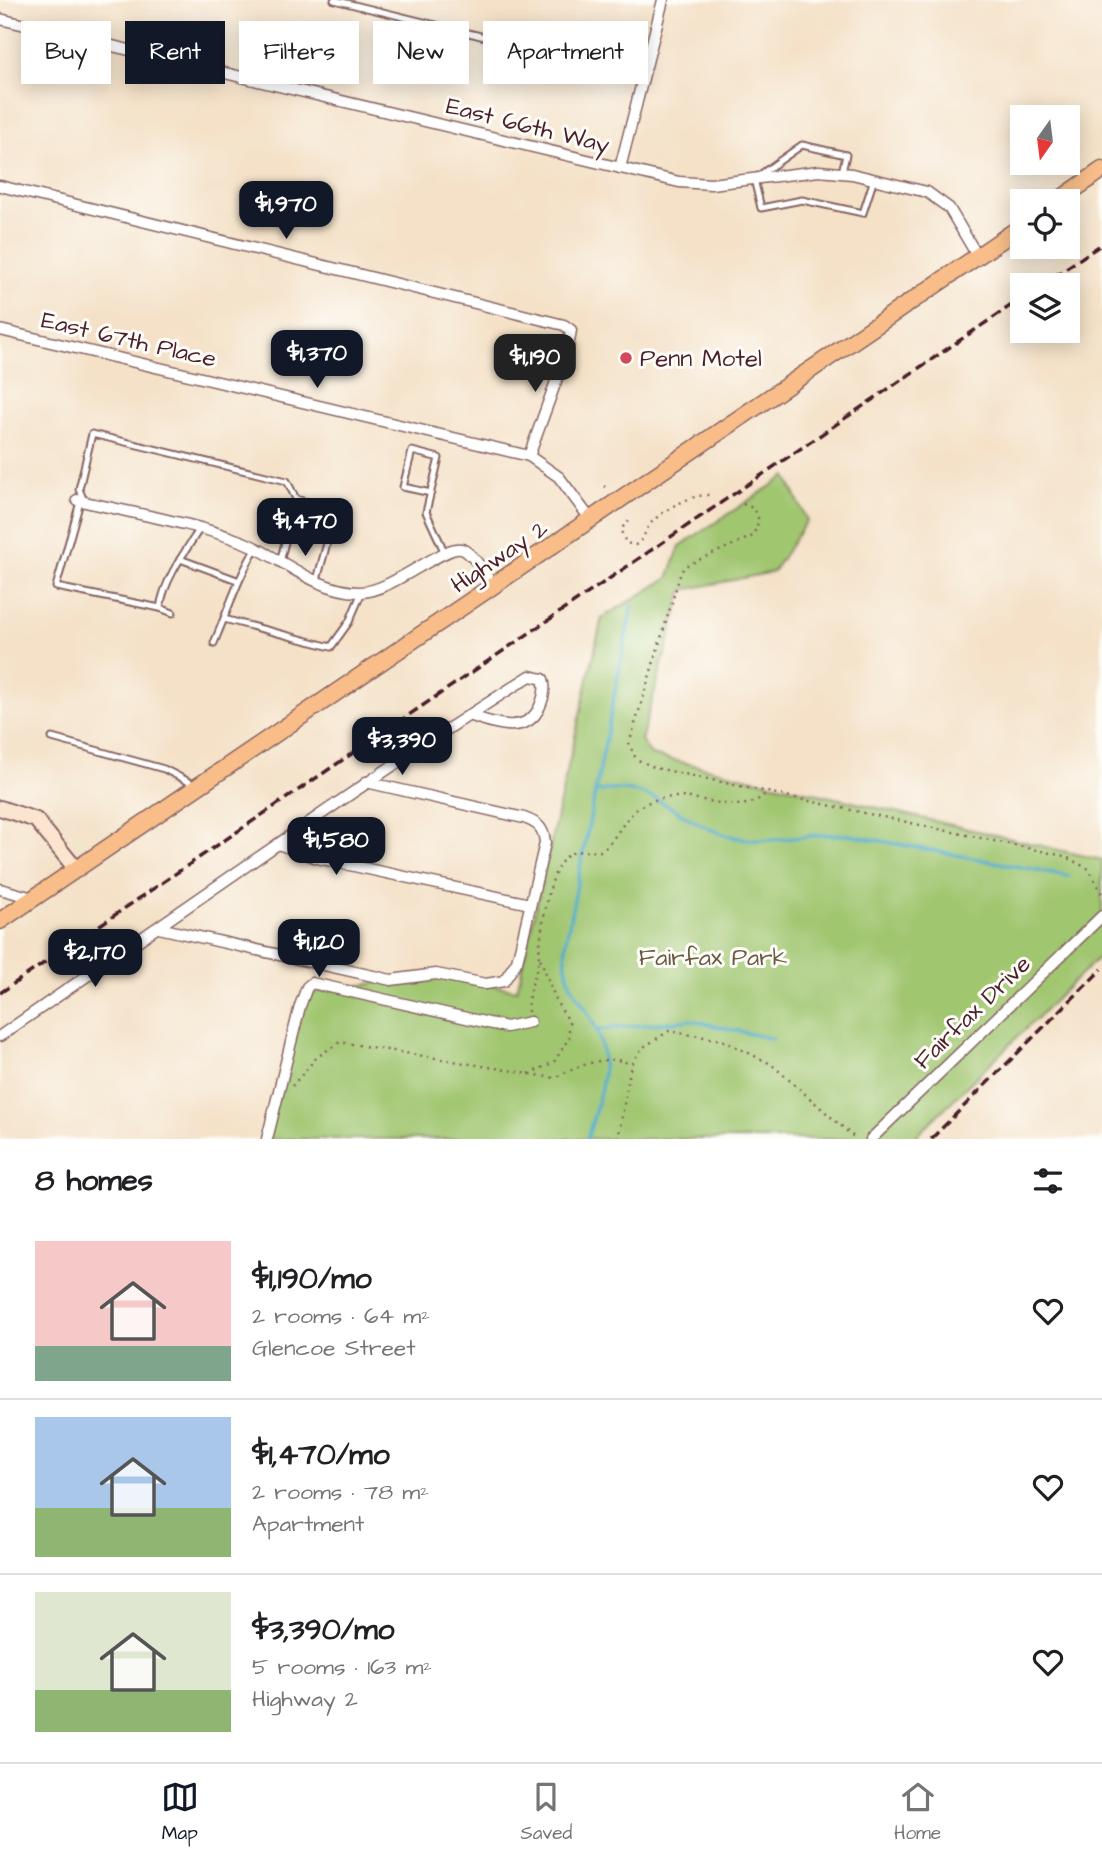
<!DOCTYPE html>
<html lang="en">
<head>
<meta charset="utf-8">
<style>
  :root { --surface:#fff; --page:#f2f2f2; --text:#202124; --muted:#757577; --line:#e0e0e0; --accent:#111827 }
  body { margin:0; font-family:"Architects Daughter",sans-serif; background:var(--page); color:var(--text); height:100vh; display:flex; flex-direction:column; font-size:26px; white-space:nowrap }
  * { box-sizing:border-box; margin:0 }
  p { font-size:23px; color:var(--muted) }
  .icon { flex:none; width:38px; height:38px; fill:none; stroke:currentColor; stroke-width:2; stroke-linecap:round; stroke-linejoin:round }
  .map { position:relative; height:1139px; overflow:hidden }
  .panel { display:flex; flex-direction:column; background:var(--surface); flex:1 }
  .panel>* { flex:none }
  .hud { position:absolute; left:21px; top:21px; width:700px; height:63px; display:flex; gap:14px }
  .needle { width:46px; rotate:194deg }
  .buttons { position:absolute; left:1010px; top:105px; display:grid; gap:14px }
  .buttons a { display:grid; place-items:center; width:70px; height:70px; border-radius:0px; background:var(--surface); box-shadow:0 4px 18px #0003; font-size:35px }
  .price { position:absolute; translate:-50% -60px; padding:0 16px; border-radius:14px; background:var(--accent); color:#fff; font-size:23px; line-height:46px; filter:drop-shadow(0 2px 4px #0008) }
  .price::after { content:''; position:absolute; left:50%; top:42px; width:21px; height:16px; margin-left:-10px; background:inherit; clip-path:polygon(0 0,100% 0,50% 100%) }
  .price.on { background:#222; color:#fff }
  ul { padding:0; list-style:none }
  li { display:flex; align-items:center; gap:21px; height:175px; padding:0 35px }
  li+li { border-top:2px solid var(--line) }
  li span { display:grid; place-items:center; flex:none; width:196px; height:140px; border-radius:0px; color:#555 }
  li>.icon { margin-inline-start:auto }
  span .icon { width:84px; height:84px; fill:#fffc; stroke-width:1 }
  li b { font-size:30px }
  h2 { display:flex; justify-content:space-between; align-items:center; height:84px; padding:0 35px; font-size:30px }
  .pill { padding:0 24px; border-radius:0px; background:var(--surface); box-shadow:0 4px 18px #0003; font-size:24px; line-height:63px }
  .pill.on { background:var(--accent); color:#fff }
  .dock { display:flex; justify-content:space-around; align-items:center; height:98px; border-top:2px solid var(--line); background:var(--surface); font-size:19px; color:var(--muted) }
  .dock a { display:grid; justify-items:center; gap:4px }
  .dock .on { color:var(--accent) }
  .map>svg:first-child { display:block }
  .green { fill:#a0c670; stroke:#75724e; stroke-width:2 }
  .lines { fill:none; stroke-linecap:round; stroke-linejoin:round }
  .stream { stroke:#49a9c8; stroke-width:3.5 }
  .lane-casing { stroke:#866362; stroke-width:9 }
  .street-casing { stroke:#866362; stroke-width:13 }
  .secondary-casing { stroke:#866362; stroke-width:18 }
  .primary-casing { stroke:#866362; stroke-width:19 }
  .path { stroke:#866362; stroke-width:2.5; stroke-dasharray:2 5; stroke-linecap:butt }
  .lane { stroke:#fff; stroke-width:5 }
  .street { stroke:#fff; stroke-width:10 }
  .secondary { stroke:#fce5d0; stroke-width:14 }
  .primary { stroke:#f8bd89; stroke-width:16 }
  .rail { stroke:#4a1f2b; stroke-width:3.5; stroke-dasharray:10 5; stroke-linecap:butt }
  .poi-dot { fill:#d1495b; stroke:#fdfcf7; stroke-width:2.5 }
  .labels { text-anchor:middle; stroke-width:6; stroke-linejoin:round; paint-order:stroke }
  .street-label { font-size:24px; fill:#4a1f2b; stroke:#fdfcf7 }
  .poi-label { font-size:24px; fill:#4a1f2b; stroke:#fdfcf7; text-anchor:start }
  .park-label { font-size:24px; fill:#685943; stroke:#fdfcf7 }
</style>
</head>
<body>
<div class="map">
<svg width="1102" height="1139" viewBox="0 0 1102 1139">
  <rect width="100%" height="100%" fill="#fdfcf7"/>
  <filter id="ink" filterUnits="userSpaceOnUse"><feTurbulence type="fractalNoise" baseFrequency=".0143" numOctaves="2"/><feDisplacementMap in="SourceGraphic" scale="14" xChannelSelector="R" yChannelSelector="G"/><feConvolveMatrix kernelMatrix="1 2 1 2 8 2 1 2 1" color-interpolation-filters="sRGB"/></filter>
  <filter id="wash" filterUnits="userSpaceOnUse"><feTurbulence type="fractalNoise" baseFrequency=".00686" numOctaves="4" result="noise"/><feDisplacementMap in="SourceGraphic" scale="28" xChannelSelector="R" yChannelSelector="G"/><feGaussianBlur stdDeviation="1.57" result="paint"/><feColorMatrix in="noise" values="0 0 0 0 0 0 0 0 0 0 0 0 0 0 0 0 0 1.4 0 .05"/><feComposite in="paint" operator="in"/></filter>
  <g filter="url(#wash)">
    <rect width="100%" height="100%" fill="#f4e1c7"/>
    <polygon class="green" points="786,476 807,520 773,572 683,590 641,740 651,755 1102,860 1102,954 913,1139 267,1139 304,994 436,974 517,990 602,618 668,578 680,546"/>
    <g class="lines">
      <g class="stream">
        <path d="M595 792C652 780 672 816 720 833 767 850 803 831 849 835L1069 876"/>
        <polyline points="596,1030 690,1020 773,1039"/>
        <path d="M587 1139C597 1104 611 1071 598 1034 582 991 562 995 566 940L632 606"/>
      </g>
    </g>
  </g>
  <g filter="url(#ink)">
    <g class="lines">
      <g class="lane-casing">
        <g id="lane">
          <polyline points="334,0 644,76"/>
          <polyline points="842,172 846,155 802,145 754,179 761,208 802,200 863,213 874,179"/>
          <polyline points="431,493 403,487 412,451 439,458 426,512 444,551"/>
          <polyline points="84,501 79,489 92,434 287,481 296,499"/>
          <path d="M80 502 56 587 160 608C164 580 184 553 199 530"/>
          <polyline points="180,559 237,580"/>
          <polyline points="280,562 296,499 336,510 317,580"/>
          <polyline points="160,608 173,613"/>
          <polyline points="224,619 331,647 349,622 362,592"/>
          <path d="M214 643C228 610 238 578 256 548"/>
          <polyline points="52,738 164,769 195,785"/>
        </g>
      </g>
      <g class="street-casing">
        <g id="street">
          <polyline points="0,19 679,182 711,184 819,171 852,174 906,187 927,192 949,208 978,257"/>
          <polyline points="620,168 663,0"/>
          <polyline points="0,186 564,325 571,330 568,348 529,456"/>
          <polyline points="0,330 529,456 559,477 591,520"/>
          <path d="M77 500C130 513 192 522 243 542 281 557 315 591 359 592 392 593 448 540 464 550 476 557 486 576 494 587"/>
          <path d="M278 844C361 786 445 730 530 676L543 679C546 688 544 697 540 706 527 737 492 723 469 715"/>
          <polyline points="0,889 33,898"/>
          <path d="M159 928 391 980 436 974 486 984 504 981 517 961 521 945 545 843C544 828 538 823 524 818L366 782"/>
          <polyline points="0,1036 278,844 317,858 530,904"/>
          <polyline points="267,1139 300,1006 307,987 312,983 506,1027 530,1022"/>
          <polyline points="871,1139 1102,916"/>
        </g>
      </g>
      <g class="secondary-casing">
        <polyline id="secondary" points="0,808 36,820 76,869"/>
      </g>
      <g class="primary-casing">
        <g id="primary">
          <polyline points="1058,201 1102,170"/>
          <polyline points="0,921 1022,226"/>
        </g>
      </g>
      <g class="path">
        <polyline points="604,486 605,487"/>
        <polyline points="743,504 753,508 759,520 753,536 685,566 681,572 629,744 636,759 656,768 1064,856 1089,869 1102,894"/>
        <path d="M629 521 623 527 621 531 626 543 635 545C645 540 644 531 651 523 664 509 692 494 710 495"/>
        <path d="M528 1012C526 992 538 974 539 955 541 932 548 872 566 857 576 848 590 852 602 851 618 837 626 813 645 804 691 781 738 825 767 792"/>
        <polyline points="529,1074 554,1062 569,1038 569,1021 557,1003 540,958"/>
        <path d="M292 1086 317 1057 340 1042 554 1078C575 1068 609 1051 631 1065"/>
        <polyline points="618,1139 631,1065 642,1048 669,1031 722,1040 771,1064 856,1139"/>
      </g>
      <use href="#lane" class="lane"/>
      <use href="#street" class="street"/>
      <use href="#secondary" class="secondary"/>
      <use href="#primary" class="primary"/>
      <g class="rail">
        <polyline points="1041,285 1102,244"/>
        <polyline points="0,993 1022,298"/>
        <polyline points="931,1139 1102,969"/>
      </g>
    </g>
  </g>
  <circle class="poi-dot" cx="626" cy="358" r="7"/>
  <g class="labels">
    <g class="street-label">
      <text transform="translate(528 125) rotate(14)" y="8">East 66th Way</text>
      <text transform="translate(129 339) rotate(13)" y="8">East 67th Place</text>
      <text transform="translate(499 556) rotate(-34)" y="8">Highway 2</text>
      <text transform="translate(972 1012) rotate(-44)" y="8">Fairfax Drive</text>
    </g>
    <g class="poi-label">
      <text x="640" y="366">Penn Motel</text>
    </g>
    <g class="park-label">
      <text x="713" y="965">Fairfax Park</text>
    </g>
  </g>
</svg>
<div class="buttons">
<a><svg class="needle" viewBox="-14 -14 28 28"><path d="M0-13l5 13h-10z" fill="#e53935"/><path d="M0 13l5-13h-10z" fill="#757577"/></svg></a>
<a><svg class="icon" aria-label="locate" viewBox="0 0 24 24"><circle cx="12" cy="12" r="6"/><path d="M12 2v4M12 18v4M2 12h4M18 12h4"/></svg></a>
<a><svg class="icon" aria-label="layers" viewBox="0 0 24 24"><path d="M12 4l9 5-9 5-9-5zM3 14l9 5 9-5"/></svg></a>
</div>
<b class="price" style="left:286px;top:241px">$1,970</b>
<b class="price" style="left:317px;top:390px">$1,370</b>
<b class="price on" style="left:535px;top:394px">$1,190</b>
<b class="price" style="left:305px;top:558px">$1,470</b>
<b class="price" style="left:402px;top:777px">$3,390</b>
<b class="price" style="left:336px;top:877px">$1,580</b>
<b class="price" style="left:319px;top:979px">$1,120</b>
<b class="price" style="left:95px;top:989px">$2,170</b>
<div class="hud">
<a class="pill">Buy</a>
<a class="pill on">Rent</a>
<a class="pill">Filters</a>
<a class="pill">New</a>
<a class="pill">Apartment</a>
</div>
</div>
<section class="panel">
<h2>8 homes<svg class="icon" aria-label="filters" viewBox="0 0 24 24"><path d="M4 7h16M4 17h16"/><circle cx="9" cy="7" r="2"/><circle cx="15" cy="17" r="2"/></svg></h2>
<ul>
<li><span style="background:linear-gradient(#f6c9c9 75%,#7fa58c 0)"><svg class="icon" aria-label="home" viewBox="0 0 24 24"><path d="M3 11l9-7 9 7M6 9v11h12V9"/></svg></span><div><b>$1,190/mo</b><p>2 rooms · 64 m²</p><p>Glencoe Street</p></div><svg class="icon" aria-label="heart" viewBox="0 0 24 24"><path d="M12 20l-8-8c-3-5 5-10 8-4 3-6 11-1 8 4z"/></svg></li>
<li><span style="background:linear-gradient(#a9c7e8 65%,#8fb573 0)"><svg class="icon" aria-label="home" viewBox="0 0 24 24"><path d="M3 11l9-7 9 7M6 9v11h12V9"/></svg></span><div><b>$1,470/mo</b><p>2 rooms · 78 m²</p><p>Apartment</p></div><svg class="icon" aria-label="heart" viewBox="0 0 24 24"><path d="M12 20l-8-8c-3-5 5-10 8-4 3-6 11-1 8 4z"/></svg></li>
<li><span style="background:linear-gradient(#dfe7d0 70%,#8fb573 0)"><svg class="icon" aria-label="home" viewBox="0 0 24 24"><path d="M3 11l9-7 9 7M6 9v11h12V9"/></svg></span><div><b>$3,390/mo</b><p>5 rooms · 163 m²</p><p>Highway 2</p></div><svg class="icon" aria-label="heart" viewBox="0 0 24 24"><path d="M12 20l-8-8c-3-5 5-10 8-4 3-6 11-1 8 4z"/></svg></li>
</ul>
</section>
<nav class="dock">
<a class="on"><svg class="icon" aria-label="map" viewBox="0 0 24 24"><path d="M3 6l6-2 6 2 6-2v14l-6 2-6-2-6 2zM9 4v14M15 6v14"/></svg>Map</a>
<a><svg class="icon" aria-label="saved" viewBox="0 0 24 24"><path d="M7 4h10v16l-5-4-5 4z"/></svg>Saved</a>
<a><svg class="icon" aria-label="home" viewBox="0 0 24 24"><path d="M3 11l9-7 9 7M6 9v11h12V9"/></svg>Home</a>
</nav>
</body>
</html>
